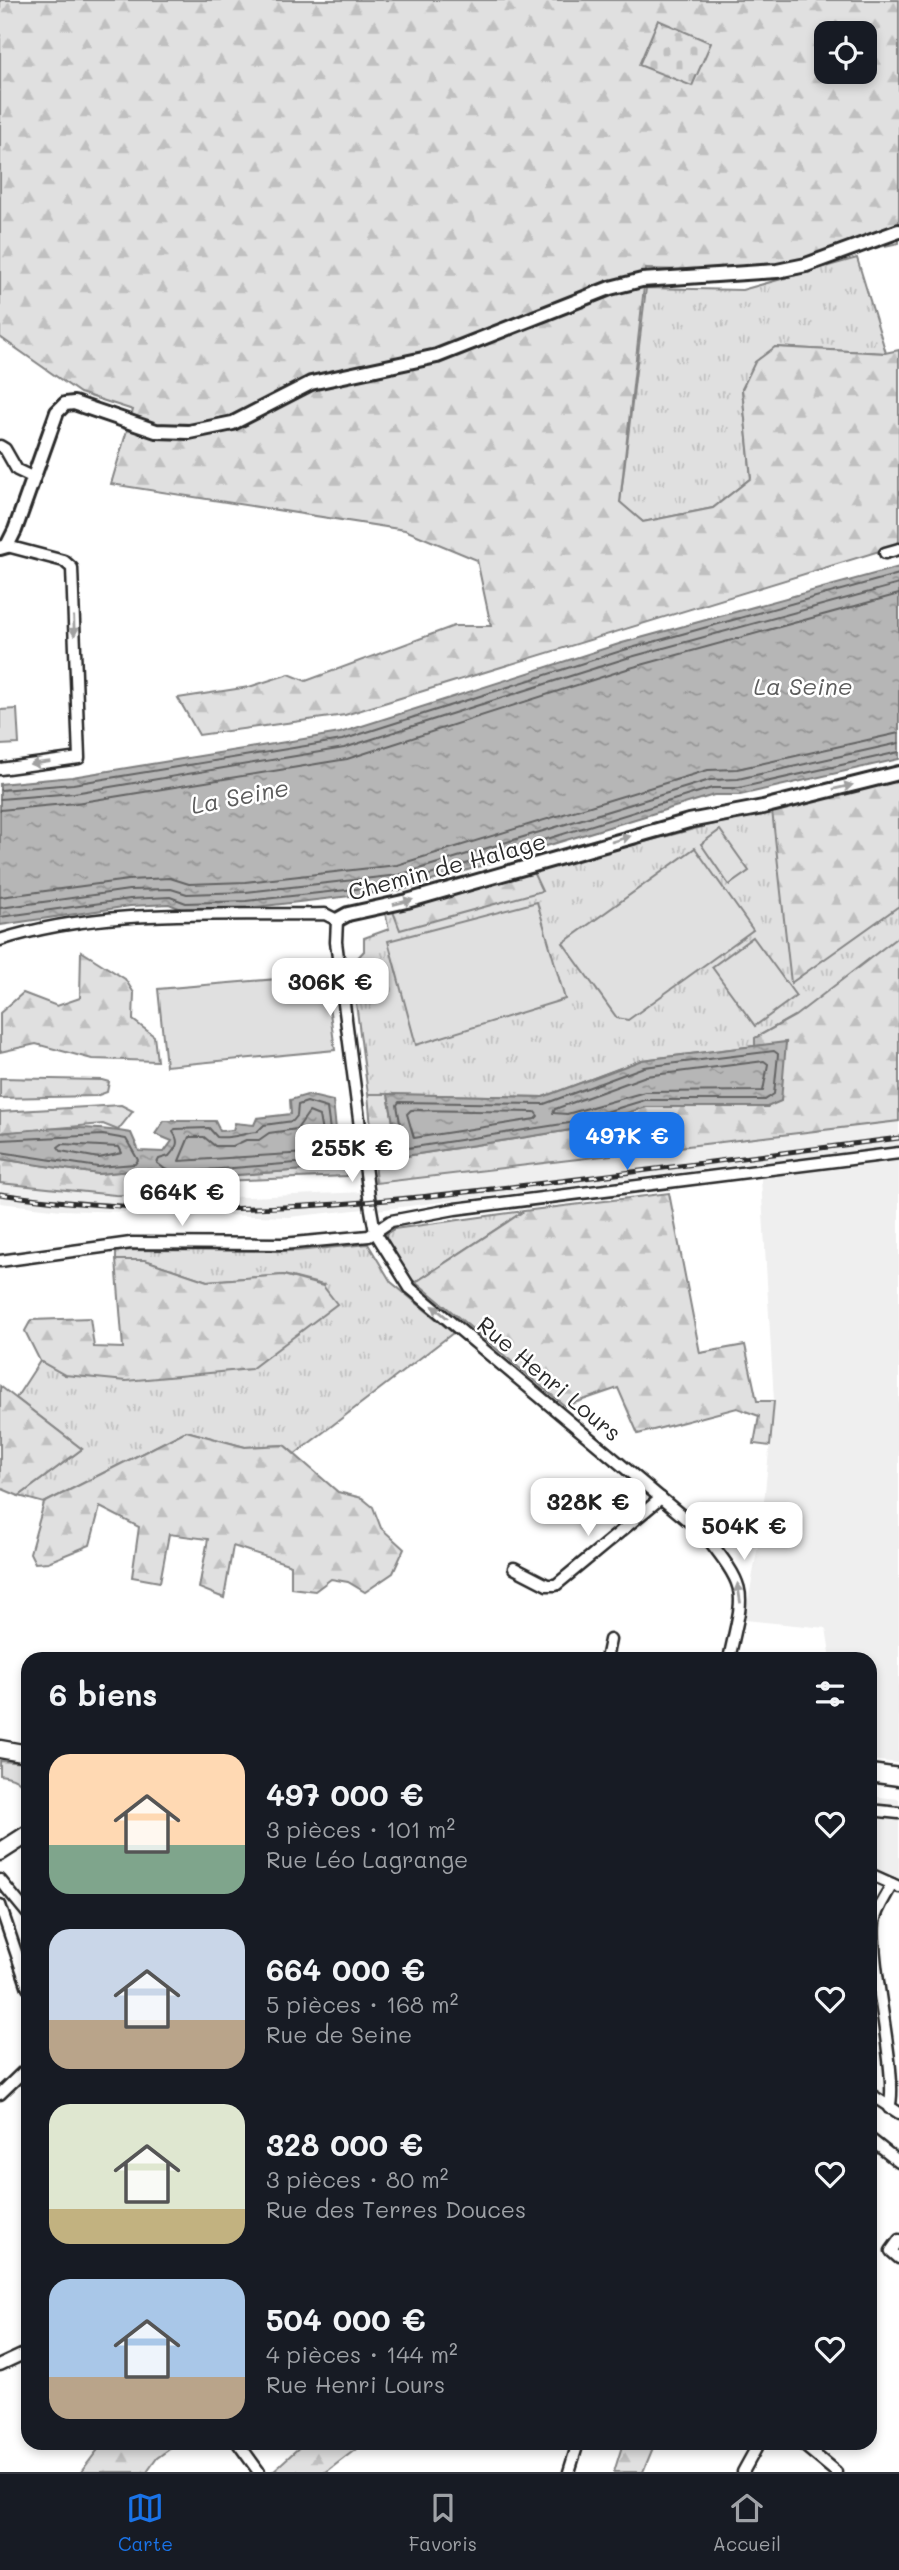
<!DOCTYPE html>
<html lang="fr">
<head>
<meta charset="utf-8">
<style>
  :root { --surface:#171b24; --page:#242831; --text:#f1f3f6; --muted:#9ea1a6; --line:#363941; --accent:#1a73e8 }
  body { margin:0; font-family:Mali,sans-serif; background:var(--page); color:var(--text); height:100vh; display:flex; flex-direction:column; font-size:26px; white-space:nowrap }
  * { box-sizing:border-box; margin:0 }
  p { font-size:23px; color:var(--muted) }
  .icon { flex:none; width:38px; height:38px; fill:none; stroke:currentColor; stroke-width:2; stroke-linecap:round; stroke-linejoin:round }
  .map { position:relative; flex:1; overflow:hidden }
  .drawer { position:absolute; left:21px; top:1652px; width:856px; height:798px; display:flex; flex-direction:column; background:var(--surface); border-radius:21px; box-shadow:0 4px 10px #0003 }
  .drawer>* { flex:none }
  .controls { position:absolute; left:814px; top:21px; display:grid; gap:14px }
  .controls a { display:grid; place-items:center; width:63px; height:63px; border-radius:14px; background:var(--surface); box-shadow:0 4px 10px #0003; font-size:35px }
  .price { position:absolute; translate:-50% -60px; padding:0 16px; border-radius:14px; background:#fff; color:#222; font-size:23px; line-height:46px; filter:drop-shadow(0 2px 4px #0008) }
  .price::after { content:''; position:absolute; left:50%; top:42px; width:21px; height:16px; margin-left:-10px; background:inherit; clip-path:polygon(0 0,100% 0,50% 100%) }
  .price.on { background:var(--accent); color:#fff }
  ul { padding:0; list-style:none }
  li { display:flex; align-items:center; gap:21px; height:175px; padding:0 28px }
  li span { display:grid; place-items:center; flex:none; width:196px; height:140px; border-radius:21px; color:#555 }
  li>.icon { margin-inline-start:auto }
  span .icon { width:84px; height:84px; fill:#fffc; stroke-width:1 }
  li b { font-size:30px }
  h2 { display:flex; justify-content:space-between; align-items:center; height:84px; padding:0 28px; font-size:30px }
  .tab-bar { display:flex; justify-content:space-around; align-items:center; height:98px; border-top:2px solid var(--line); background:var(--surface); font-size:19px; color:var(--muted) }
  .tab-bar a { display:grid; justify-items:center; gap:4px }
  .tab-bar .on { color:var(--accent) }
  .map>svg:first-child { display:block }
  .built { fill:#efefef }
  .grass { fill:url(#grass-tufts); stroke:#868686; stroke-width:2 }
  .forest { fill:url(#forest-firs); stroke:#868686; stroke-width:2; fill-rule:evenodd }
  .cemetery { fill:url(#cemetery-stones); stroke:#868686; stroke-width:2 }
  .pitch { fill:#e0e0e0; stroke:#868686; stroke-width:2 }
  .water { fill:url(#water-ripples); stroke:#7e7e7e; stroke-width:2 }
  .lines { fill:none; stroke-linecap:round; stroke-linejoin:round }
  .shore { stroke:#636363; stroke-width:2 }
  .minor-casing { stroke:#2b2b2b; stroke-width:15 }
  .tertiary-casing { stroke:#2b2b2b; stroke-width:18 }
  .primary-casing { stroke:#2b2b2b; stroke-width:21 }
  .minor { stroke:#fff; stroke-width:10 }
  .tertiary { stroke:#fff; stroke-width:12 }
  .primary { stroke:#fff; stroke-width:16 }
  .rail-casing { stroke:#2b2b2b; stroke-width:5 }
  .rail { stroke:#fff; stroke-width:2.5; stroke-dasharray:8; stroke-linecap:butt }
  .oneway { fill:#a0a0a0 }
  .labels { text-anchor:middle; stroke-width:5; stroke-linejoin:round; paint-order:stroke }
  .street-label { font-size:23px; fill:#2b2b2b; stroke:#fff }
  .water-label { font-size:24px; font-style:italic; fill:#5c5c5c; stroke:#fff }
</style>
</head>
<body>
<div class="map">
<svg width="899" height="2472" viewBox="0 0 899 2472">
  <defs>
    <pattern id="grass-tufts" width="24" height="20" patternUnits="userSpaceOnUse" patternTransform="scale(1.75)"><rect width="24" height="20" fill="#e0e0e0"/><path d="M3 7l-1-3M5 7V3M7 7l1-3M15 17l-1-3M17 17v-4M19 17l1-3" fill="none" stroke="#c0c0c0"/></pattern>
    <pattern id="forest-firs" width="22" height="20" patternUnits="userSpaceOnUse" patternTransform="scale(1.75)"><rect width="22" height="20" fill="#e0e0e0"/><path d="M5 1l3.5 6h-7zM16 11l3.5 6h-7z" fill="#c0c0c0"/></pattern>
    <pattern id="cemetery-stones" width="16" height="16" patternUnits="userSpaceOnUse" patternTransform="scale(1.75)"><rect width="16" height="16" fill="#e0e0e0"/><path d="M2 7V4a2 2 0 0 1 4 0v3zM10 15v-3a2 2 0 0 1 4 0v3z" fill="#c0c0c0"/></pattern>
    <pattern id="water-ripples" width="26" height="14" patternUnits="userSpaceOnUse" patternTransform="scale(1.75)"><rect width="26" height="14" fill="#b6b6b6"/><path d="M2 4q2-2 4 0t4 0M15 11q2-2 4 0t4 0" fill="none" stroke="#949494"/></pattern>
  </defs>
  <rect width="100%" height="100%" fill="#fff"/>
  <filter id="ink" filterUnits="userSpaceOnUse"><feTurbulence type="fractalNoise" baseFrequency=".0143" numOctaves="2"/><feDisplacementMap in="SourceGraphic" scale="14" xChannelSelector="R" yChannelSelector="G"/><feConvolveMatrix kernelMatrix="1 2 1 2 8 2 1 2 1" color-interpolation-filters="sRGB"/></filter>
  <g filter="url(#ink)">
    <g class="built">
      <polygon points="899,1121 899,1763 870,1760 870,1659 831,1659 826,1628 745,1620 762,1522 774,1401 760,1162 377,1210 376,1183"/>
      <polygon points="0,1183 115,1195 166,1196 249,1197 363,1192 364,1209 289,1217 61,1210 0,1203"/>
      <polygon points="870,1796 899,1799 899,1878 870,1866"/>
    </g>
    <g class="grass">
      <polygon points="857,258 886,353 775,347 742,389 751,478 713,508 643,522 620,503 646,288 742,290"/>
      <polygon points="899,781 899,1087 794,1016 755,1038 755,1046 642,1060 543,1097 368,1094 351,965 364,951 364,938 389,929 384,910 694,829"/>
      <polygon points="524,1211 416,1282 410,1280 387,1243 386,1234 394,1229"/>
      <polygon points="368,1244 391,1282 453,1333 295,1454 284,1445 245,1447 186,1431 44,1503 19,1496 82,1449 16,1398 40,1361 65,1375 323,1285 284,1275 207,1281 145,1260 116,1260 116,1250 296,1251"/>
    </g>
    <g class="forest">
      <path d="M0 0H899V243L804 263 726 271 646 269 620 502 643 522 713 508 751 478 742 389 755 362 775 347 885 353 899 350V545L345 715 199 735 178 698 249 687 289 674 306 681 454 626H491L477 560 405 530 111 484 133 410 80 393 0 337ZM826 33H864V72H826Z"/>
      <polygon points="899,781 899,906 791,983 772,810"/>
      <polygon points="533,872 542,891 400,930 392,909"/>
      <polygon points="899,936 899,1121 376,1183 368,1094 388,1094 399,1157 571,1130 646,1107 767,1107 786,1043 755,1046 755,1038 795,1016"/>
      <polygon points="81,951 125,979 134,993 133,1020 154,1036 157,1061 92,1059 36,1044 0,1052 0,1013 23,993 57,1006 80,998"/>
      <polygon points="0,1078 102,1080 109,1082 107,1092 96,1096 0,1098"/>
      <polygon points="121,1105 133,1111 118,1130 103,1124 0,1133 0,1112"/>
      <polygon points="0,1159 98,1174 152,1169 168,1180 346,1167 346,1176 168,1183 166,1196 115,1195 0,1183"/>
      <polygon points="669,1193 700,1353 745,1345 757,1401 774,1401 770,1446 754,1444 759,1416 737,1408 638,1434 618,1388 565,1406 416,1282 524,1211"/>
      <polygon points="116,1260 145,1260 207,1281 283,1275 323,1286 337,1304 251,1369 126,1381 65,1375 40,1361 25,1331 31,1320 90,1318 94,1347 123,1348"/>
      <polygon points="0,1386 82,1449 19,1496 0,1488"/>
      <polygon points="186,1431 245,1447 284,1445 338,1492 362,1498 373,1507 381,1528 404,1549 393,1573 365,1592 348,1582 331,1579 315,1591 291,1588 291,1565 233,1546 224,1598 199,1588 208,1539 169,1534 160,1582 132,1577 139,1527 100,1507 90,1545 48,1562 35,1563 30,1553 44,1503"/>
      <path d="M0 1761 28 1763V1813C21 1791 30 1779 0 1775Z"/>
      <polygon points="103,2443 178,2443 157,2458 147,2472 81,2472"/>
      <polygon points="304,2443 364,2443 326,2472 272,2472"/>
      <polygon points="623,2443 655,2443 643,2472 614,2472"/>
    </g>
    <polygon class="cemetery" points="658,20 711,43 692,86 639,65"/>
    <g class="pitch">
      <polygon points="17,709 19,744 0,745 0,710"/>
      <polygon points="720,830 749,871 729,885 701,844"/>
      <polygon points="695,848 753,930 628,1020 617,1018 563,943"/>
      <polygon points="537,902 565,999 416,1045 388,941"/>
      <polygon points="753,937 796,996 755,1026 712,967"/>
      <polygon points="325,975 335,1050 166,1066 158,989"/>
    </g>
    <g class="water">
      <polygon points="899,567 899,759 740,795 714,795 402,890 247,908 184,910 169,904 130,906 0,925 0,784 72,777 340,733 622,643"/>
      <polygon points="786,1042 781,1101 767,1107 646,1107 571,1130 399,1157 388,1094 543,1097 642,1060"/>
      <path d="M307 1095 333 1101 336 1129 346 1167 167 1180 152 1169 98 1174 0 1159V1133C44 1128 87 1125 131 1133L139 1151 164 1152 172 1141 155 1134 164 1121H215L220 1131 233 1130 235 1123 254 1125 257 1118 291 1114 290 1100Z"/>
    </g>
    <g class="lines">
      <g class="shore">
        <polyline points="0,790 73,784 342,740 624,650 899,574"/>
        <polyline points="0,799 74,793 344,748 627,658 899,584"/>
        <polyline points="0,810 76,803 347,759 630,668 899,594"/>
        <polyline points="0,897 128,880 170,878 189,884 245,882 397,865 708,770 737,769 899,733"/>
        <polyline points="0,908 129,890 171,889 187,894 246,892 399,875 710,780 738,779 899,743"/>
        <polyline points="0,917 130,899 170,897 186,903 246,901 401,884 712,788 739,788 899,752"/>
        <polygon points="774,1051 778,1054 774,1094 765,1100 645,1100 569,1123 408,1148 404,1146 397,1105 399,1102 544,1104 644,1067"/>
        <polygon points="764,1061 768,1064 763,1091 645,1092 567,1114 553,1113 555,1109 646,1076"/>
        <path d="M307 1102 327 1108 334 1160 170 1173 157 1163 159 1159 169 1156C177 1147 180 1142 173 1132L175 1129 209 1128 217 1137C232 1139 243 1133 257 1132L264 1125 293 1121 297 1116 298 1105Z"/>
        <polygon points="411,1110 535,1112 538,1116 535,1119 414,1138 407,1114"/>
        <polygon points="309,1112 319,1116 325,1149 323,1152 179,1161 189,1137 204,1137 215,1146 233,1146 246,1140 259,1140 269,1133 297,1129"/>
        <polyline points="0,1140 103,1135 126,1139 138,1160 135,1164 98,1167 0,1152"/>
        <polygon points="62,1144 119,1147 122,1153 99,1158 61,1151 58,1147"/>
      </g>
      <g class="minor-casing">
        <g id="minor">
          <polyline points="0,446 5,449 17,470 34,478"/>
          <polyline points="885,553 899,549"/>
          <polyline points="0,769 79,758 72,568 64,561 7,546"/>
          <path d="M0 940C103 907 218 916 325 914L337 920 336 942 370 1204 375 1232 410 1288 705 1535C750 1593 744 1589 729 1659"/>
          <polyline points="0,1261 131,1243 283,1244 369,1236 391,1221 455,1209 899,1153"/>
          <polyline points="514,1568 547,1585 556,1585 661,1498"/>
          <polyline points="606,1659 610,1640"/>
          <polyline points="870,1810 899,1813"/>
          <polyline points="870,1874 899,1887"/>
          <polyline points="0,1880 28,1914"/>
          <polyline points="0,1905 28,1988"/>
          <polyline points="0,2094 28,2067"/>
          <polyline points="870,2094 899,2113"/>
          <path d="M889 2108C899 2078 870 1967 874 1923 875 1910 887 1895 892 1884"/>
          <polyline points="870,2139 899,2162"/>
          <polyline points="899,2240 891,2251 899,2258"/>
          <polyline points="0,2365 28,2352"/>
          <polyline points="238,2443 259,2472"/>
          <polyline points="801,2443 836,2472"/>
          <polyline points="569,2472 578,2443"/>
          <polyline points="743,2472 759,2443"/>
        </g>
      </g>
      <g class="tertiary-casing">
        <g id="tertiary">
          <polyline points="0,548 7,546 15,530 57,412 65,404 74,403 156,431 189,432 233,423 311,383 437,356 610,288 642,280 777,271 806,265 899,231"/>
          <polyline points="337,920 348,914 407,901 689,821 763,807 899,773"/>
        </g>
      </g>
      <g class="primary-casing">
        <g id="primary">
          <polyline points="0,1749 28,1754"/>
          <polyline points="870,1773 899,1777"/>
          <polyline points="0,1852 28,1834"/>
        </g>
      </g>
      <use href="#minor" class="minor"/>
      <use href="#tertiary" class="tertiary"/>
      <use href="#primary" class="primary"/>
      <g class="rail-casing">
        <path id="rail" d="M0 1194C198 1223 372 1204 569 1180 679 1166 789 1152 899 1138"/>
      </g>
      <use href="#rail" class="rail"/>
    </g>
    <defs><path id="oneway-solid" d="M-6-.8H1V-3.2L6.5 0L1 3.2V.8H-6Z" transform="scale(1.75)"/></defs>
    <g class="oneway">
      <use href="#oneway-solid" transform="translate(74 626) rotate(88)"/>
      <use href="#oneway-solid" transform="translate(40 763) rotate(172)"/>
      <use href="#oneway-solid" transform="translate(843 787) rotate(-13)"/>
      <use href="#oneway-solid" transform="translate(621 839) rotate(-17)"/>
      <use href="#oneway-solid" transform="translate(403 902) rotate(-14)"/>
      <use href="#oneway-solid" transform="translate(440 1312) rotate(-140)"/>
      <use href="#oneway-solid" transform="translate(739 1593) rotate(-99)"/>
    </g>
  </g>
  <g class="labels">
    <g class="street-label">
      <text transform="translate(447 867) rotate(-15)" y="8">Chemin de Halage</text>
      <text transform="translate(549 1379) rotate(40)" y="8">Rue Henri Lours</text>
    </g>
    <g class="water-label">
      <text x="803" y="695">La Seine</text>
      <text transform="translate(240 797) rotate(-11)" y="8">La Seine</text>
    </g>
  </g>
</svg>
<div class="controls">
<a><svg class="icon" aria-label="locate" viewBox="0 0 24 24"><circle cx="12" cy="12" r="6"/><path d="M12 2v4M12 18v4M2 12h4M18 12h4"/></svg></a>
</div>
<b class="price" style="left:330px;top:1018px">306K €</b>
<b class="price on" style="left:627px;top:1172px">497K €</b>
<b class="price" style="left:352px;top:1184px">255K €</b>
<b class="price" style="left:182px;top:1228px">664K €</b>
<b class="price" style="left:588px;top:1538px">328K €</b>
<b class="price" style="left:744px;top:1562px">504K €</b>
<section class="drawer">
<h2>6 biens<svg class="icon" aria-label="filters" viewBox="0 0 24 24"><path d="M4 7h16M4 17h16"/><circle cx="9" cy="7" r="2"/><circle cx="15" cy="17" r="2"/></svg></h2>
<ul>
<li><span style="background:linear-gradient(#ffd9b3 65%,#7fa58c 0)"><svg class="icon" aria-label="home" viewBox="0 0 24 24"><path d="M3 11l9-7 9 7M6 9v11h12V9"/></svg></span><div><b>497 000 €</b><p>3 pièces · 101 m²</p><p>Rue Léo Lagrange</p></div><svg class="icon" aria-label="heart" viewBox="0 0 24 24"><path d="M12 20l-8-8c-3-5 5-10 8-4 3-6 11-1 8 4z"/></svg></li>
<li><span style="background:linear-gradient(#c9d6e8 65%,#b9a48a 0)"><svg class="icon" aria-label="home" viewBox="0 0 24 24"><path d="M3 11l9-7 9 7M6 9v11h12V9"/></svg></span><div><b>664 000 €</b><p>5 pièces · 168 m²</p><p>Rue de Seine</p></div><svg class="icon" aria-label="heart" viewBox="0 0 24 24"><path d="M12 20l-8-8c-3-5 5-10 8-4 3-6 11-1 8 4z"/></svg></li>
<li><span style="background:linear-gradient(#dfe7d0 75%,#c2b280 0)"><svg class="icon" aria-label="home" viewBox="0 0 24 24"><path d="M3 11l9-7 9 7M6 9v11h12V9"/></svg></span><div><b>328 000 €</b><p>3 pièces · 80 m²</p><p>Rue des Terres Douces</p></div><svg class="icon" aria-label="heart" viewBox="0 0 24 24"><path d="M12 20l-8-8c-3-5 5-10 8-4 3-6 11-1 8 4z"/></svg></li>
<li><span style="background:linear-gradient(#a9c7e8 70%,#b9a48a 0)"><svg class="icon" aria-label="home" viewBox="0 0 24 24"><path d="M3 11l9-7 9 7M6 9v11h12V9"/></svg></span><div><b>504 000 €</b><p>4 pièces · 144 m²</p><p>Rue Henri Lours</p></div><svg class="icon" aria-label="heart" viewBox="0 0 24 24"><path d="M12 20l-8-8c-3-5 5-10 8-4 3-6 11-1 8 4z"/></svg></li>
</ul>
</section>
</div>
<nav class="tab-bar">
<a class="on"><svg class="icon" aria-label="map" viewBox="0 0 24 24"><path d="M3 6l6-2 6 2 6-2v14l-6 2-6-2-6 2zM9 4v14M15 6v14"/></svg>Carte</a>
<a><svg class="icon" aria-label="saved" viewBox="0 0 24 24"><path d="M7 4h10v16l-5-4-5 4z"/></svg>Favoris</a>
<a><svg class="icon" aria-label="home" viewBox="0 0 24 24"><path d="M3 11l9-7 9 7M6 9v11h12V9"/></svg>Accueil</a>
</nav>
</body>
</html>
